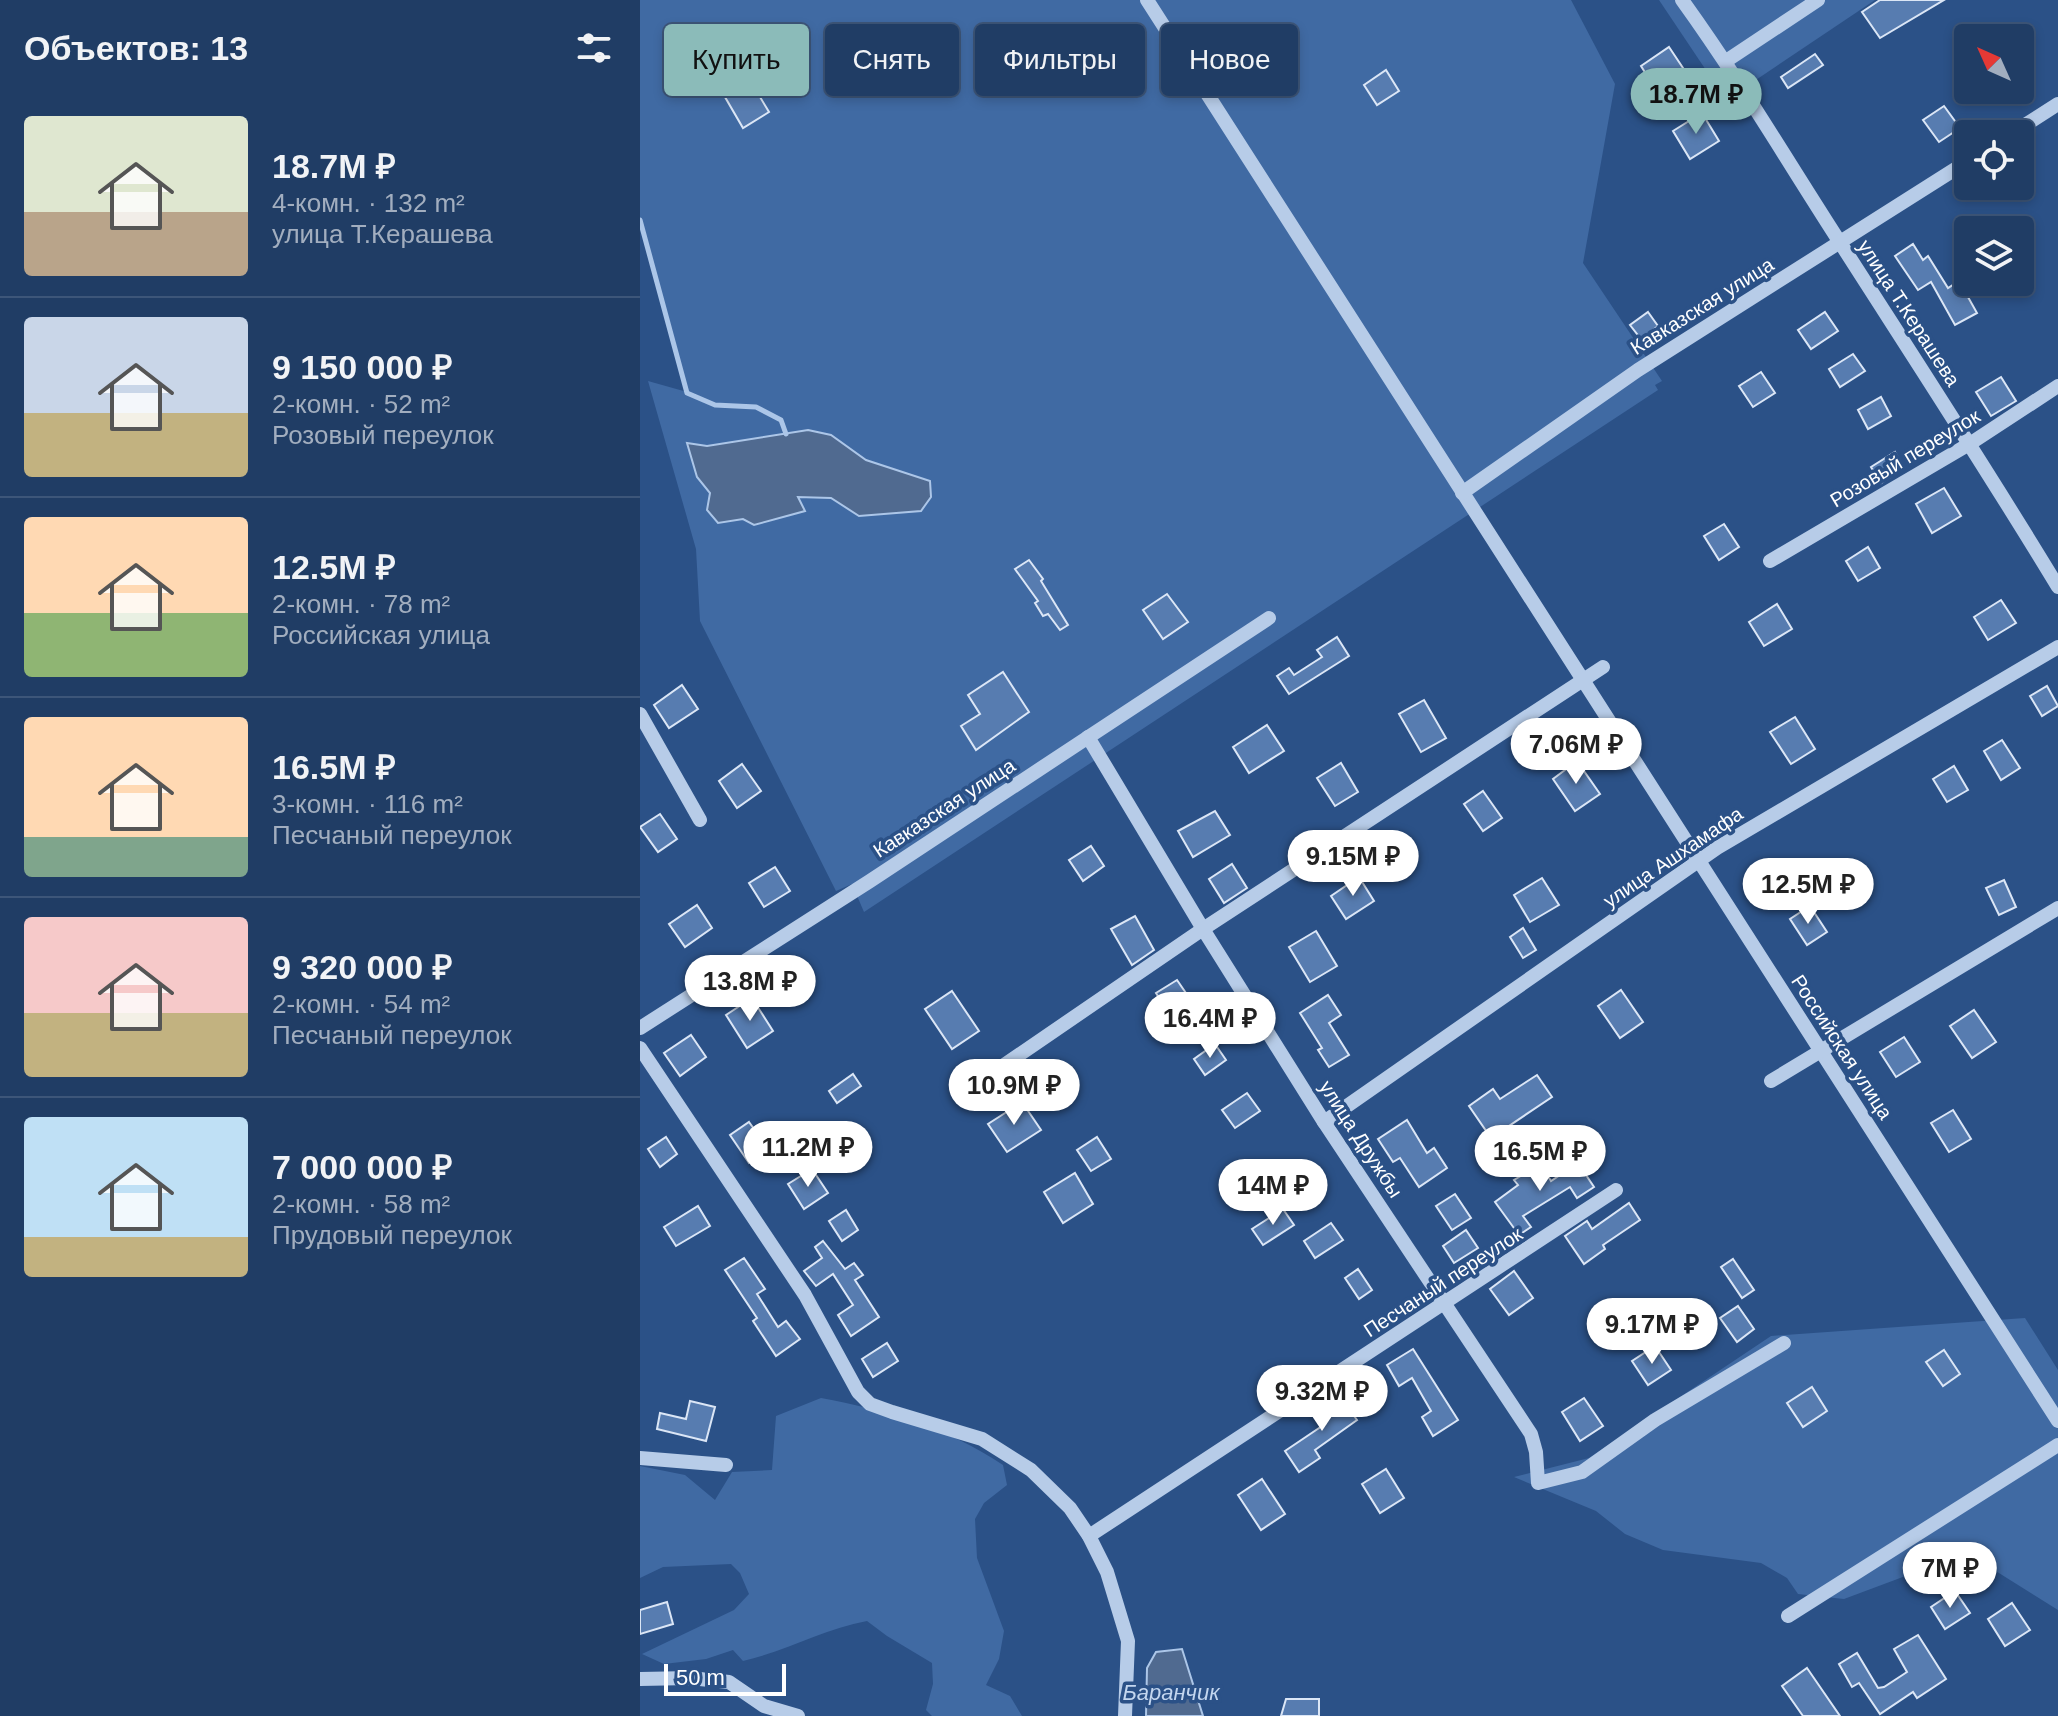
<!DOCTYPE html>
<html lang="ru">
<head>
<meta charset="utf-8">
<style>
  :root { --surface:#203d65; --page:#28446b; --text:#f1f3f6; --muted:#a2aebf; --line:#3d5679; --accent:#8bbbb9 }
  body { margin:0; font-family:Arial,sans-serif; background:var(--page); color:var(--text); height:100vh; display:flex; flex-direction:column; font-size:30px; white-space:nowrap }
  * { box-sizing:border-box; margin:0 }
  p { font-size:26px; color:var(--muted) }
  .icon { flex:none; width:44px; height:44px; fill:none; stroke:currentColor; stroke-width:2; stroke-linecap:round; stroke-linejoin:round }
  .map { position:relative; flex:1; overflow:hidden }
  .sheet { display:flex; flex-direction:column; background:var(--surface); width:640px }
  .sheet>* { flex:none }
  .guide { position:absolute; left:24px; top:24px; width:760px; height:72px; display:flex; gap:16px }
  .needle { width:52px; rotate:315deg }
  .controls { position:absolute; left:1314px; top:24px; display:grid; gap:16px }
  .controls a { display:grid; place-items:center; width:80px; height:80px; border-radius:8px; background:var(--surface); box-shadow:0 4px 12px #0003,0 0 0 2px var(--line); font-size:40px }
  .scale { position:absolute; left:24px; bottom:20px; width:122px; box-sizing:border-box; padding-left:8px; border:4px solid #fff; border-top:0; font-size:22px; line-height:28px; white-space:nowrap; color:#fff; -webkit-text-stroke:6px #2b5187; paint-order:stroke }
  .price { position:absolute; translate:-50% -68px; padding:0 18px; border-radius:28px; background:#fff; color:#222; font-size:26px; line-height:52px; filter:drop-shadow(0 2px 4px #0008) }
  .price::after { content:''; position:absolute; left:50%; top:48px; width:24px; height:18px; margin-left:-12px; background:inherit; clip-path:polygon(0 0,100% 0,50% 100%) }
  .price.selected { background:var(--accent); color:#111 }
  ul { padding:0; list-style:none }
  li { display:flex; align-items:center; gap:24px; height:200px; padding:0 24px }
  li+li { border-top:2px solid var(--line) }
  li span { display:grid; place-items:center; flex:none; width:224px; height:160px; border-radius:8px; color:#555 }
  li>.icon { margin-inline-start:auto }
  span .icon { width:96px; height:96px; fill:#fffc; stroke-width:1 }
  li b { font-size:34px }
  h2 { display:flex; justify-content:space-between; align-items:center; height:96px; padding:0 24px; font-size:34px }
  .tag { padding:0 28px; border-radius:8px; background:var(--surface); box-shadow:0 4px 12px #0003,0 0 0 2px var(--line); font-size:28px; line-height:72px }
  .tag.selected { background:var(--accent); color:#111 }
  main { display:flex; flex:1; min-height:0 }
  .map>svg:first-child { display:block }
  .green { fill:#406aa3 }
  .water { fill:#506a90; stroke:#acc6e8; stroke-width:2 }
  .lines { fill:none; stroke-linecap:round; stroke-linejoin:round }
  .stream { stroke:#acc6e8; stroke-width:5 }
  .building { fill:#577cb0; stroke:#dbe6f6; stroke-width:2 }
  .minor { stroke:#b7cce8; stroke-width:14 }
  .labels { text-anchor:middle; stroke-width:7; stroke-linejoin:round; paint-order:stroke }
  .street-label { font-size:20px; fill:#fff; stroke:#2b5187 }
  .water-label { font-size:22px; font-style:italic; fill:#c3d6ef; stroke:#2b5187 }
</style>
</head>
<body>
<main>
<section class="sheet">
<h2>Объектов: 13<svg class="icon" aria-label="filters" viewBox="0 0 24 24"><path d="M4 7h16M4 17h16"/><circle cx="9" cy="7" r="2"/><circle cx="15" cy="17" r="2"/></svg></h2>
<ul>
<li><span style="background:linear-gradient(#dfe7d0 60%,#b9a48a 0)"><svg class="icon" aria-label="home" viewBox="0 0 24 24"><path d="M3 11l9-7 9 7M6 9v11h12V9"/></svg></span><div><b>18.7M ₽</b><p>4-комн. · 132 m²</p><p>улица Т.Керашева</p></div></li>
<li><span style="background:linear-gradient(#c9d6e8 60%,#c2b280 0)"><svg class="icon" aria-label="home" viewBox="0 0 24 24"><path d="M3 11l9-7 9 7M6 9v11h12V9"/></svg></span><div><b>9 150 000 ₽</b><p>2-комн. · 52 m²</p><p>Розовый переулок</p></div></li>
<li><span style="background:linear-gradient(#ffd9b3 60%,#8fb573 0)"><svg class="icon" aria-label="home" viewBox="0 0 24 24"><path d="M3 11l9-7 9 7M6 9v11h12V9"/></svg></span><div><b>12.5M ₽</b><p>2-комн. · 78 m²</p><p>Российская улица</p></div></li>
<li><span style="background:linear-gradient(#ffd9b3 75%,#7fa58c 0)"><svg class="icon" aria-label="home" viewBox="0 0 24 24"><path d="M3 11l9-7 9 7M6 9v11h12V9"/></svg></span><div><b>16.5M ₽</b><p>3-комн. · 116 m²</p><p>Песчаный переулок</p></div></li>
<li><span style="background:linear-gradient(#f6c9c9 60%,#c2b280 0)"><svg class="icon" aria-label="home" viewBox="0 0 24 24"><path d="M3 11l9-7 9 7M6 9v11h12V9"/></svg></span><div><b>9 320 000 ₽</b><p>2-комн. · 54 m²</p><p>Песчаный переулок</p></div></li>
<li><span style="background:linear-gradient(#bfe0f5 75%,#c2b280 0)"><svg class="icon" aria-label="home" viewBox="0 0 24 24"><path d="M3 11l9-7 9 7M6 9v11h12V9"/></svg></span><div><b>7 000 000 ₽</b><p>2-комн. · 58 m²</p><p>Прудовый переулок</p></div></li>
</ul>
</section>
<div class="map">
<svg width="1418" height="1716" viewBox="0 0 1418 1716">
  <rect width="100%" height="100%" fill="#2b5187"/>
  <g class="green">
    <polygon points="0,0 931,0 975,84 943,263 1022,381 1015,385 1018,390 224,912 212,884 196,891 60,621 56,549 8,381 47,392 0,220"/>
    <polygon points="1019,0 1235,0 1086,100"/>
    <polygon points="1385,1318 1418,1370 1418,1610 1327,1553 1204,1599 1158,1594 1147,1578 1121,1563 1023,1550 985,1534 956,1511 874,1477 949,1458 1131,1336"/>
    <path d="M181 1398C245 1410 308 1428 363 1465L367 1485 344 1503 335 1519 337 1558 364 1631 359 1659 346 1685 370 1696 382 1716H292L286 1710 293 1684 292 1663 247 1636 227 1621C184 1629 146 1651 103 1661L93 1650 66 1659 24 1664 2 1654 94 1610 109 1594 100 1573 91 1564 23 1567 0 1578V1466L45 1475 75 1500 92 1472 132 1470 136 1416Z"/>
  </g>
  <g class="water">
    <polygon points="168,430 191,435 226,460 290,481 291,497 281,511 219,516 191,498 158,497 165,511 114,525 103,519 78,523 67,510 70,493 57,477 47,443 67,446"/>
    <polygon points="542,1649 563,1716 506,1716 507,1668 516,1652"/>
  </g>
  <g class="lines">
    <polyline class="stream" points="0,220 47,393 75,405 116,407 141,420 146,434"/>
  </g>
  <g class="building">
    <polygon points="1240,0 1304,0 1240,38 1222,12"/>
    <polygon points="1029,47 1043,68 1027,79 1031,84 1018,93 1001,66"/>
    <polygon points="1175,54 1183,65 1148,88 1141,77"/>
    <polygon points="746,70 759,91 737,105 724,85"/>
    <polygon points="111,82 129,112 103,128 85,97"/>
    <polygon points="1304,106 1320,128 1299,142 1283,120"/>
    <polygon points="1062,113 1079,141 1050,159 1033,131"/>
    <polygon points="1273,244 1283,260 1288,256 1308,288 1319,281 1337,313 1315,325 1291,282 1278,290 1255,256"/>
    <polygon points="1008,312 1018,326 1001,339 990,325"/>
    <polygon points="1185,312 1198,331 1171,349 1158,330"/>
    <polygon points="1213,354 1225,371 1200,387 1189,369"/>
    <polygon points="1121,372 1135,393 1113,407 1099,386"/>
    <polygon points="1361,377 1376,401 1351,416 1336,392"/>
    <polygon points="1241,397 1251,416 1228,429 1218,410"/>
    <polygon points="1255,452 1264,468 1241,483 1231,467"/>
    <polygon points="1304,488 1321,516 1292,533 1276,504"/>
    <polygon points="1084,524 1099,547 1079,560 1064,536"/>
    <polygon points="1228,547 1240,568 1218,581 1206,561"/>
    <polygon points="389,560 403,579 401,581 428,625 420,630 408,614 403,616 395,603 398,601 375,569"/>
    <polygon points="527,594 548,622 523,639 503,610"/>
    <polygon points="1361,600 1376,623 1348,640 1334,617"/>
    <polygon points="1137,604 1152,629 1124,646 1109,622"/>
    <polygon points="697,637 709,656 649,694 637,676 649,668 654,675 682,657 677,650"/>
    <polygon points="363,672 389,712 336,750 321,726 340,714 328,695"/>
    <polygon points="42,685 58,709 29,728 14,705"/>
    <polygon points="1407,686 1418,706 1402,716 1390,696"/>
    <polygon points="784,700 806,738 781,752 759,714"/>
    <polygon points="1155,717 1175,749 1151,764 1130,732"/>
    <polygon points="627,725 644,751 609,773 593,747"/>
    <polygon points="1362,740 1380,768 1361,780 1344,751"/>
    <polygon points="937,761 960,794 935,811 913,779"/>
    <polygon points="701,763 718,792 695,806 677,778"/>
    <polygon points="102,764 121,791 97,808 79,781"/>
    <polygon points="1314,766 1328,790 1307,802 1293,779"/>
    <polygon points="843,791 862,818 843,831 824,804"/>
    <polygon points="575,811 590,835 553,857 538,831"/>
    <polygon points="20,814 37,839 18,852 0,827"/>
    <polygon points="451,846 464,866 443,881 429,860"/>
    <polygon points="592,864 607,888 584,903 569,879"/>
    <polygon points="135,867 150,891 124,907 109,883"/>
    <polygon points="719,877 734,901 706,919 691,896"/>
    <polygon points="902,878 919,905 890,922 874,895"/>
    <polygon points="1364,880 1376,907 1359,915 1346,888"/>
    <polygon points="57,905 72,928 45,947 29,924"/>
    <polygon points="1170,906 1187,932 1167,945 1150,919"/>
    <polygon points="495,916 514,950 492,965 471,929"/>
    <polygon points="883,928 896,950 883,958 870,937"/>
    <polygon points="676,931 697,966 670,982 649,947"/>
    <polygon points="537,980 550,999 529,1013 516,993"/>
    <polygon points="981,990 1003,1022 980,1038 958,1006"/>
    <polygon points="312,991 339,1031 312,1049 285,1009"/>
    <polygon points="688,995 701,1015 689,1023 709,1055 689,1067 678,1050 682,1048 660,1013"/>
    <polygon points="112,998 133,1031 107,1048 86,1015"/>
    <polygon points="1334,1010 1356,1042 1332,1058 1310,1026"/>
    <polygon points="51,1035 66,1057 40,1076 24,1053"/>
    <polygon points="1264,1037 1280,1062 1256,1077 1240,1052"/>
    <polygon points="575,1044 586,1060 565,1075 554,1059"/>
    <polygon points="213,1074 221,1086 197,1103 189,1091"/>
    <polygon points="897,1075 912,1097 851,1138 829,1106 853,1089 860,1099"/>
    <polygon points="607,1093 620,1111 595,1128 582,1110"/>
    <polygon points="382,1102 401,1130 367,1152 348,1124"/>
    <polygon points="1313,1110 1331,1139 1309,1152 1291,1123"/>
    <polygon points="767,1120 787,1153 794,1148 807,1168 779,1187 760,1158 753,1162 738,1139"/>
    <polygon points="109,1122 129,1150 109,1163 90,1135"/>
    <polygon points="26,1137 37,1154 20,1167 8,1149"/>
    <polygon points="457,1137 471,1159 451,1171 437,1150"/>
    <polygon points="938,1163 954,1187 937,1198 930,1187 883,1216 891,1227 879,1235 855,1202 878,1185 874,1180 901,1164 911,1181"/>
    <polygon points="172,1169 188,1193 164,1209 148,1184"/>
    <polygon points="435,1173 453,1204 423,1223 404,1192"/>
    <polygon points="815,1194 831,1218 812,1230 796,1206"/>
    <polygon points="989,1203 1000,1220 963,1245 965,1249 944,1264 925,1236 947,1221 952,1229"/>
    <polygon points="58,1206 70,1226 36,1246 24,1227"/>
    <polygon points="643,1209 654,1225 623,1245 612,1229"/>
    <polygon points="206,1210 218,1230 202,1241 189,1221"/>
    <polygon points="691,1223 703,1240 675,1258 664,1241"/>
    <polygon points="826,1230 838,1248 814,1263 803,1246"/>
    <polygon points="183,1241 205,1269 214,1263 223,1275 215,1280 239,1317 211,1336 198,1315 213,1305 193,1274 176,1286 164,1271 182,1258 175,1247"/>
    <polygon points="104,1258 125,1289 117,1294 138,1327 146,1321 160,1339 136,1356 113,1321 117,1318 85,1270"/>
    <polygon points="1093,1259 1114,1290 1102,1298 1081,1267"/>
    <polygon points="718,1269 732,1290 719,1299 705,1278"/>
    <polygon points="874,1271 893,1298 869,1315 850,1289"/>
    <polygon points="1098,1306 1114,1329 1097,1342 1080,1318"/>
    <polygon points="247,1343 258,1361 233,1377 222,1359"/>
    <polygon points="1015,1346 1031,1370 1008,1385 992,1361"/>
    <polygon points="773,1349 818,1420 793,1436 782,1417 791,1411 772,1378 759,1386 747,1365"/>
    <polygon points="1304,1350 1320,1374 1303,1386 1286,1362"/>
    <polygon points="1172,1387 1187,1411 1163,1427 1147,1403"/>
    <polygon points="699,1395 717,1420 675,1450 680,1458 659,1472 645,1451 685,1424 676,1411"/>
    <polygon points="944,1398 963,1426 940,1441 922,1412"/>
    <polygon points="50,1401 75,1407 66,1441 17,1429 20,1413 46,1419"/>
    <polygon points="746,1469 764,1498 740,1513 722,1484"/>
    <polygon points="622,1479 645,1514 621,1530 598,1495"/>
    <polygon points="1315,1591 1330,1613 1305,1629 1291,1607"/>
    <polygon points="27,1602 33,1624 0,1634 0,1610"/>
    <polygon points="1372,1603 1390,1630 1365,1646 1348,1619"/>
    <polygon points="1278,1635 1306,1679 1277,1698 1273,1692 1240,1714 1219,1683 1212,1687 1199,1664 1217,1653 1238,1688 1244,1687 1267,1672 1254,1649"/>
    <polygon points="1167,1668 1200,1716 1163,1716 1142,1686"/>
    <polygon points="646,1699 679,1699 679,1716 641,1716"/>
  </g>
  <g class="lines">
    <g class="minor">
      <polyline points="507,0 1418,1421"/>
      <path d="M1042 0C1099 79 1148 162 1201 244 1274 358 1348 471 1418 587"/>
      <polyline points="1086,61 1178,0"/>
      <polyline points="1371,134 1418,104"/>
      <polyline points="822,493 998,370 1328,161"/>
      <polyline points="1130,561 1331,443 1418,386"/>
      <polyline points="0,714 60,820"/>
      <polyline points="448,737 563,929 684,1122 891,1434 896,1452 898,1483 942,1472 1015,1420 1144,1343"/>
      <polyline points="0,1028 230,881 629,618"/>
      <polyline points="0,1048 165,1295 218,1392 230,1404 252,1412 342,1439 391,1470 430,1508 449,1536 467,1572 488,1641 485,1716"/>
      <polyline points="351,1074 563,929 963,667"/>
      <polyline points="1131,1081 1418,908"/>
      <polyline points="684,1122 1077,848 1418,647"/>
      <polyline points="0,1458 86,1465"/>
      <polyline points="449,1536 976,1190"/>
      <polyline points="1148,1616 1418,1445"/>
      <polyline points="0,1679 50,1678 89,1682 124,1706 158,1716"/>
    </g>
  </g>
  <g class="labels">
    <g class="street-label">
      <text transform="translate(1062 306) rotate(-32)" y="7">Кавказcкая улица</text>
      <text transform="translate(1269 313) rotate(57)" y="7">улица Т.Керашева</text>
      <text transform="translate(1265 458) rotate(-31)" y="7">Розовый переулок</text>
      <text transform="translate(304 808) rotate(-33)" y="7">Кавказcкая улица</text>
      <text transform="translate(1033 857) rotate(-34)" y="7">улица Ашхамафа</text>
      <text transform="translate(1202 1047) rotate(57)" y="7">Российская улица</text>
      <text transform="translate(721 1139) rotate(57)" y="7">улица Дружбы</text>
      <text transform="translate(803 1282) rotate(-33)" y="7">Песчаный переулок</text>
    </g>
    <g class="water-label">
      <text x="531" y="1700">Баранчик</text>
    </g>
  </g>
</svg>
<div class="controls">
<a><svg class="needle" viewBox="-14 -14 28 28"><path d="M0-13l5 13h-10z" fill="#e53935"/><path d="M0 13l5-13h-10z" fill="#a2aebf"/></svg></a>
<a><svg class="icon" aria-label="locate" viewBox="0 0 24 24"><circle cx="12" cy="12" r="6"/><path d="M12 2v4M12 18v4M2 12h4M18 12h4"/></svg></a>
<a><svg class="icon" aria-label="layers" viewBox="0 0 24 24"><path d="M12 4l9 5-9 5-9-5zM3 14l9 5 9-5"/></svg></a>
</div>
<div class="scale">50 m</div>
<b class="price selected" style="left:1056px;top:136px">18.7M ₽</b>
<b class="price" style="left:936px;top:786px">7.06M ₽</b>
<b class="price" style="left:713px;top:898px">9.15M ₽</b>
<b class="price" style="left:1168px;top:926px">12.5M ₽</b>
<b class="price" style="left:110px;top:1023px">13.8M ₽</b>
<b class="price" style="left:570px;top:1060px">16.4M ₽</b>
<b class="price" style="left:374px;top:1127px">10.9M ₽</b>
<b class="price" style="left:168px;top:1189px">11.2M ₽</b>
<b class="price" style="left:900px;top:1193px">16.5M ₽</b>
<b class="price" style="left:633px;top:1227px">14M ₽</b>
<b class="price" style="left:1012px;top:1366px">9.17M ₽</b>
<b class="price" style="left:682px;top:1433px">9.32M ₽</b>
<b class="price" style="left:1310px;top:1610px">7M ₽</b>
<div class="guide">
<a class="tag selected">Купить</a>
<a class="tag">Снять</a>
<a class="tag">Фильтры</a>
<a class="tag">Новое</a>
</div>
</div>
</main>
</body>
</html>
